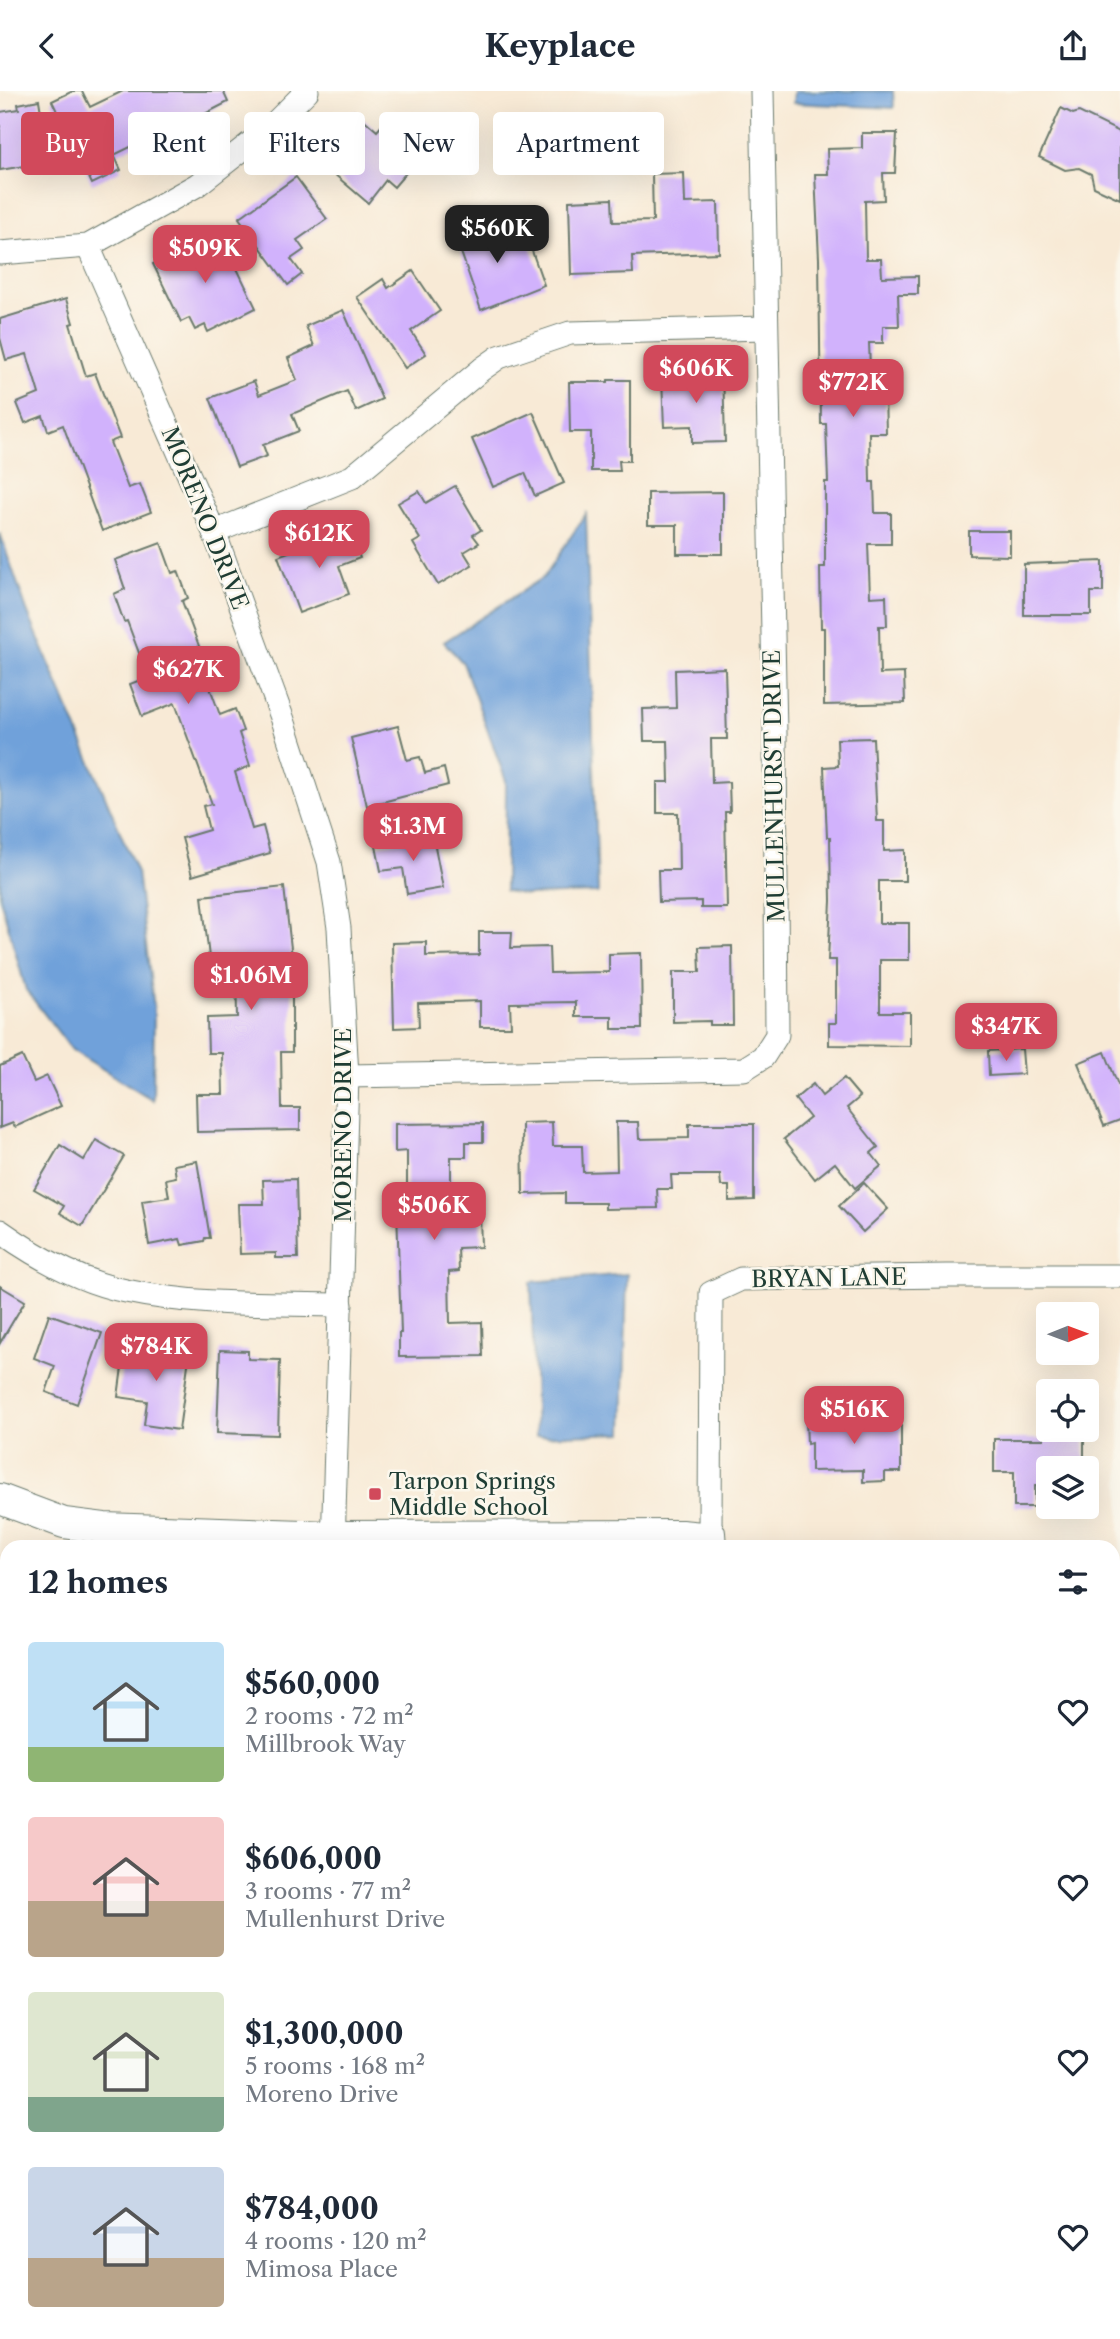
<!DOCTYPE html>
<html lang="en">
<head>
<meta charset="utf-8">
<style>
  :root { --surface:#fff; --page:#f2f2f3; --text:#1f2937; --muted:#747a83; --accent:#d1495b }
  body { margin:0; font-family:"Libre Caslon Text",serif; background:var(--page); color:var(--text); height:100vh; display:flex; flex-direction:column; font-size:26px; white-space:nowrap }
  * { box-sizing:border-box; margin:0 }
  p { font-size:23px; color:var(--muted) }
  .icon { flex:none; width:38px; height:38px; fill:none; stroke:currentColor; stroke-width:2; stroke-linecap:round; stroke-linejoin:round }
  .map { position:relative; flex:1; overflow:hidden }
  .side { position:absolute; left:0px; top:1449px; width:1120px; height:800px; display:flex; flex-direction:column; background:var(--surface); border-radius:21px 21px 0 0; box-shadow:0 7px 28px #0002 }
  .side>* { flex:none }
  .hud { position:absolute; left:21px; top:21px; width:700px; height:63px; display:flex; gap:14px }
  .needle { width:46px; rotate:89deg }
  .tools { position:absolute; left:1036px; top:1211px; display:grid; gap:14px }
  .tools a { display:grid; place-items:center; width:63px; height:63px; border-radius:7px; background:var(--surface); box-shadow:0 7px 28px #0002; font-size:35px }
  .price { position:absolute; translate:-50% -60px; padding:0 16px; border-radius:14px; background:var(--accent); color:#fff; font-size:23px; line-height:46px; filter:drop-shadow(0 2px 4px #0008) }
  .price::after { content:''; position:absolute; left:50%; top:42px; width:21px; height:16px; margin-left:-10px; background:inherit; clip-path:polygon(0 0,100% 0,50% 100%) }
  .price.on { background:#222; color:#fff }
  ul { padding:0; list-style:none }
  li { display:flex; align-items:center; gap:21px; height:175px; padding:0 28px }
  li span { display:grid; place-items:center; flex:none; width:196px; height:140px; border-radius:7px; color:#555 }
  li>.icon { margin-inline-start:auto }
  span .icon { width:84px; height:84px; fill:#fffc; stroke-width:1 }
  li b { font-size:30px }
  h2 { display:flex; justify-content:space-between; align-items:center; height:84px; padding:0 28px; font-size:30px }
  .chip { padding:0 24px; border-radius:7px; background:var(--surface); box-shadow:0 7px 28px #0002; font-size:24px; line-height:63px }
  .chip.on { background:var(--accent); color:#fff }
  header { display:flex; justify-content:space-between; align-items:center; height:91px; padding:0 28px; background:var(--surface); font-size:32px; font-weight:700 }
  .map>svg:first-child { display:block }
  .green { fill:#a2c46d; stroke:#608050; stroke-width:2 }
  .water { fill:#6fa1da; stroke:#476f87; stroke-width:2 }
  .building { fill:#d1b2fc }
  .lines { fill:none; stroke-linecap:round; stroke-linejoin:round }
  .minor-casing { stroke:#6b7a6d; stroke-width:25 }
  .tertiary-casing { stroke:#6b7a6d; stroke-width:32 }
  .minor { stroke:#fff; stroke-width:23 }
  .tertiary { stroke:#fff; stroke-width:30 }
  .poi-dot { fill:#d1495b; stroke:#fbf7ec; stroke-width:2.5 }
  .labels { text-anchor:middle; stroke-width:5; stroke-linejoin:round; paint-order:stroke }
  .street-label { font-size:23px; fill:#1f3d34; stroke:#fbf7ec }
  .poi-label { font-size:23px; fill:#1f3d34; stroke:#fbf7ec; text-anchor:start }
</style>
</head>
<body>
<header><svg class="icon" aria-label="back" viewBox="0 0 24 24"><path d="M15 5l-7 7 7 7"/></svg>Keyplace<svg class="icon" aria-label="share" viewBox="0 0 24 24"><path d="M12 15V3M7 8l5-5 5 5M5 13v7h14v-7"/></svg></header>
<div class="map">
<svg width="1120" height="2248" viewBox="0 0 1120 2248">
  <rect width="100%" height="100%" fill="#fbf7ec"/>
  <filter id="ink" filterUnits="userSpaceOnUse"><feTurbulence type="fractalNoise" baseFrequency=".0143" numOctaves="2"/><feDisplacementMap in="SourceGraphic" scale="14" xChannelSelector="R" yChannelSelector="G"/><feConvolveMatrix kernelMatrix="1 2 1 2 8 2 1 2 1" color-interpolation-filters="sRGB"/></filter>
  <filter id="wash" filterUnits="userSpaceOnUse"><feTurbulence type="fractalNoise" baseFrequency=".00686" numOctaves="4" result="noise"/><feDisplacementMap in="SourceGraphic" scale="28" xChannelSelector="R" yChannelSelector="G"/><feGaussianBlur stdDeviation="1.57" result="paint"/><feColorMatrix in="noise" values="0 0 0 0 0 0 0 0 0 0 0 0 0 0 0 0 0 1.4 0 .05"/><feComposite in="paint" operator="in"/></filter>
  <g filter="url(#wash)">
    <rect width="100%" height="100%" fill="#f8ead6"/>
    <polygon class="green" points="1120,1694 1120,2248 767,2248 767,2242 1113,2242 1113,1706"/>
    <g class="water">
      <polygon points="794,0 893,0 894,17 793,12"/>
      <polygon points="586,423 598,802 527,804 505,800 506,690 463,572 444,551 544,486"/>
      <polygon points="0,442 27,520 137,781 154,917 153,1009 72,959 26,899 0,807"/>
      <polygon points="627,1183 623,1342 536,1345 531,1191"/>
      <rect x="526" y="2242" width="124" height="6"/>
    </g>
    <g id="blocks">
      <g class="building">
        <polygon points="73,0 82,0 90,16 123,0 223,0 228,11 193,29 197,37 165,54 159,42 114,64 121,79 92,93 52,10"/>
        <polygon points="39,9 49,71 0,79 0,21 19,18 18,13"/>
        <polygon points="1061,17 1073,23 1079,21 1120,41 1120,108 1094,96 1091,83 1079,77 1065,79 1039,66"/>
        <polygon points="354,20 377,40 385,31 422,63 394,96 386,89 368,112 334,83 359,54 339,37"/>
        <polygon points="862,42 897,42 895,82 883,82 884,109 865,110 866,168 881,168 882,186 918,185 918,203 898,203 899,235 883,235 883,252 869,252 871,302 885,302 886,342 869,342 870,391 874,391 875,422 891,422 891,453 868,453 870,506 886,505 887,535 879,535 880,583 904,582 905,612 824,614 824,537 821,537 820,476 825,476 825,391 828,391 826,333 821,333 819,168 815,83 828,83 827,58 862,57"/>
        <polygon points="684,82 685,112 718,111 719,162 632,165 633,182 571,184 569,110 612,108 613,131 653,130 652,83"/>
        <polygon points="296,86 327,128 297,149 304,159 291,168 302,183 288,194 239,127"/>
        <polygon points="483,127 493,158 527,146 544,194 481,219 453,138"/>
        <polygon points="221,144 256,217 208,241 205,234 195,239 189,227 181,231 153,173 183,158 185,162"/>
        <polygon points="413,180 440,220 411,240 426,263 405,277 357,206 383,188 388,197"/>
        <polygon points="66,208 73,232 70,233 86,285 95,282 120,347 110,351 128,397 140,393 151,421 102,440 63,334 48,340 43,325 25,332 17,312 39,303 27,263 6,269 0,247 0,228"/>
        <polygon points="343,219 382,308 356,320 347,300 292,323 299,340 263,354 267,365 237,376 210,307 254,290 259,304 297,289 288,267 314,255 306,235"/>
        <polygon points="701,279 723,279 725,351 692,352 692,335 664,336 662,287 701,286"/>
        <polygon points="608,289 630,289 630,370 619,370 620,380 591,380 591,341 570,341 569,291 608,291"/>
        <polygon points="533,321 564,392 535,405 525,382 493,396 472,348"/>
        <polygon points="455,395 481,439 473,444 479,452 464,461 472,474 438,494 413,452 420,448 398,412 419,400 426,412"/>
        <polygon points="723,401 723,463 677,463 677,434 648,434 648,402"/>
        <polygon points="349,438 360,467 339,475 349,503 299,522 278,465"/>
        <polygon points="969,440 1010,440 1010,465 969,464"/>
        <polygon points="161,452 172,482 178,480 188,507 182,510 202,563 198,564 220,624 235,618 243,640 239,642 250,675 235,681 252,738 263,735 270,762 192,785 182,747 209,739 203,715 212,713 175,612 142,625 130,593 148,586 127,530 124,531 114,503 125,498 115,469"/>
        <polygon points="1103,470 1103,501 1091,501 1091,524 1024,524 1024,473"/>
        <polygon points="725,577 727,648 711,648 712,692 729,691 730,721 725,721 727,817 701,817 701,810 659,811 658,779 679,779 678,722 657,722 657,691 669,691 668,650 644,650 643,618 676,617 675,579"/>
        <polygon points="398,635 407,669 420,666 425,682 444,677 448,694 367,715 351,647"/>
        <polygon points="873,647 877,730 884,730 884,760 905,759 905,790 879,790 879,832 909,832 909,869 880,869 880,921 910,921 910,955 829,954 829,932 836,932 836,869 828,869 831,810 830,746 827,746 824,676 838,675 837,648"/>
        <polygon points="433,745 443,797 407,803 403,777 381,780 376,755"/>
        <polygon points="284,796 292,866 292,961 281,961 282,1017 300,1017 300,1039 197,1041 196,1003 223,1003 222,962 208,962 207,927 237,926 236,872 210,875 202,805"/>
        <polygon points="479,841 512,841 511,857 549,856 550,882 609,881 609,863 641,862 642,938 612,938 612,926 576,926 576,911 510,912 511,936 480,936 480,910 418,912 419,936 394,937 392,852 426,851 426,865 479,864"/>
        <polygon points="732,855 733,934 710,934 710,930 673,931 673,881 700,881 699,856"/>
        <polygon points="1022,958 1024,983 989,985 988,960"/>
        <polygon points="1105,961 1120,999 1120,1029 1104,1035 1078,972"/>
        <polygon points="22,965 34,991 47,985 61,1015 15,1036 13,1032 0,1037 0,975"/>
        <polygon points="844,987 860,1006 847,1017 878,1056 871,1062 881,1075 855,1097 835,1072 815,1088 784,1048 810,1027 795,1008 813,993 822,1005"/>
        <polygon points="552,1031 553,1055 582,1055 583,1081 617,1080 616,1031 638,1031 639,1048 689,1047 689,1033 754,1033 754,1109 729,1110 729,1095 721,1095 720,1084 671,1084 672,1098 657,1098 658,1117 605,1118 605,1112 565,1112 565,1102 523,1103 522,1032"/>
        <polygon points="483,1032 483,1051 466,1051 466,1066 451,1066 451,1124 480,1123 481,1156 458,1157 459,1180 449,1181 450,1232 482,1231 483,1265 399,1266 399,1242 401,1242 397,1118 407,1118 407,1060 395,1061 395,1033"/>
        <polygon points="96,1049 124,1065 82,1135 60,1122 64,1115 34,1098 60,1054 84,1069"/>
        <polygon points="197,1070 210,1147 205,1147 204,1150 182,1154 180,1148 149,1154 142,1110 169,1106 166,1088 176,1086 174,1074"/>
        <polygon points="296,1088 298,1167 276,1167 276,1162 240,1163 238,1113 264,1113 263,1089"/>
        <polygon points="864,1092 888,1118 863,1141 839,1115"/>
        <polygon points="0,1195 25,1210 0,1252"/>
        <polygon points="49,1223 102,1242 77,1313 46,1301 55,1275 34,1267"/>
        <polygon points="125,1254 158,1259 159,1255 190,1259 179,1339 144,1334 147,1310 118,1306"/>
        <polygon points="220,1259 248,1260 248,1268 280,1269 278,1344 217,1342"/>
        <polygon points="834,1321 859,1321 860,1335 901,1335 901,1381 885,1381 885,1390 863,1391 863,1379 811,1380 811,1352 807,1353 806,1328 834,1327"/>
        <polygon points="1044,1339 1063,1339 1063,1343 1084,1343 1084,1377 1048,1377 1048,1394 1035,1394 1035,1416 1014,1416 1014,1381 994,1381 994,1348 1044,1348"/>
      </g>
    </g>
  </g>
  <g filter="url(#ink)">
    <use href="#blocks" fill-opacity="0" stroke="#6b7a6d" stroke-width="2"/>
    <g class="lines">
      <g class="minor-casing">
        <g id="minor">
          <polyline points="88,155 214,441 283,629 329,771 339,837 347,985 333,1456"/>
          <polyline points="0,162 88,155 197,94 272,35 307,0"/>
          <polyline points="214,441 352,386 482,278 499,266 570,242 765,237"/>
          <polyline points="347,985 744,978 763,966 777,944 775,642 762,0"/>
          <path d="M0 1140C38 1167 80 1191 126 1200 196 1215 269 1212 341 1214"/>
          <polyline points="710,1442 711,1202 741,1188 947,1185 1120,1185"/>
          <polyline points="0,1623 7,1625"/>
          <polyline points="342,2242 342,2248"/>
        </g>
      </g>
      <g class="tertiary-casing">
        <g id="tertiary">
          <polyline points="0,1408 64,1432 104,1437 333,1445 681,1444 702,1446 710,1442 711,1456"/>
          <polyline points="726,2242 726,2248"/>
        </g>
      </g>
      <use href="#minor" class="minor"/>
      <use href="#tertiary" class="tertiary"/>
    </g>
  </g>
  <rect class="poi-dot" x="368" y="1396" width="14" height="14" rx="3.5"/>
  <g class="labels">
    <g class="street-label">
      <text transform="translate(205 427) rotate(68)" y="8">MORENO DRIVE</text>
      <text transform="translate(774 695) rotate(-91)" y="8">MULLENHURST DRIVE</text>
      <text transform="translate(343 1034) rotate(-90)" y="8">MORENO DRIVE</text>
      <text transform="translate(829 1187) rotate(-1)" y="8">BRYAN LANE</text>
    </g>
    <g class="poi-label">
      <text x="389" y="1398">Tarpon Springs<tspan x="389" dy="26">Middle School</tspan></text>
    </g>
  </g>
</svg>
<div class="tools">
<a><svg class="needle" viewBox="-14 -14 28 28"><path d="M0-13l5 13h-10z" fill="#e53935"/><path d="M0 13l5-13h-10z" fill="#747a83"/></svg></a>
<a><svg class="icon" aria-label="locate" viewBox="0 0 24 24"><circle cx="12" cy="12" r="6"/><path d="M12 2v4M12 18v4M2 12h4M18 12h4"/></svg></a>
<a><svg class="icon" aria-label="layers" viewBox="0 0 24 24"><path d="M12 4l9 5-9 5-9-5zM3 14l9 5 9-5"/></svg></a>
</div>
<b class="price on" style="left:497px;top:174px">$560K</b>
<b class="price" style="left:205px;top:194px">$509K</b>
<b class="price" style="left:696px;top:314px">$606K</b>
<b class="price" style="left:853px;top:328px">$772K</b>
<b class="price" style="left:319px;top:479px">$612K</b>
<b class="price" style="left:188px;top:615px">$627K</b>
<b class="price" style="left:413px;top:772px">$1.3M</b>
<b class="price" style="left:251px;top:921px">$1.06M</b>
<b class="price" style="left:1006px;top:972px">$347K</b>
<b class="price" style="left:434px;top:1151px">$506K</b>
<b class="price" style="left:156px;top:1292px">$784K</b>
<b class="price" style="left:854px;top:1355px">$516K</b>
<div class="hud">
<a class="chip on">Buy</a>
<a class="chip">Rent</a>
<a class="chip">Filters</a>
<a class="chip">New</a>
<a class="chip">Apartment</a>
</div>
<section class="side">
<h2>12 homes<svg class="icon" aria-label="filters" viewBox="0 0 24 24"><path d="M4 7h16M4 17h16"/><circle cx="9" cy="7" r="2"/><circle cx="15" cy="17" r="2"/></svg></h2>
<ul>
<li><span style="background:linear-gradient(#bfe0f5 75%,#8fb573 0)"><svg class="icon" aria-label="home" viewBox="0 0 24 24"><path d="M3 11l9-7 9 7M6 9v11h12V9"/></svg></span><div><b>$560,000</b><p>2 rooms · 72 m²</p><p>Millbrook Way</p></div><svg class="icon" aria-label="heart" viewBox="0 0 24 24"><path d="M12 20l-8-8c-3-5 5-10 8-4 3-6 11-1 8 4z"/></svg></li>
<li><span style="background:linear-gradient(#f6c9c9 60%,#b9a48a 0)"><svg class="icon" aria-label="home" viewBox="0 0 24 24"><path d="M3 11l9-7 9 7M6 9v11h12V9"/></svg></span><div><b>$606,000</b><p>3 rooms · 77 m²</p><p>Mullenhurst Drive</p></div><svg class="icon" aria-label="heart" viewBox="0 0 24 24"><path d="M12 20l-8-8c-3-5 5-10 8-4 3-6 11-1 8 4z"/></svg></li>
<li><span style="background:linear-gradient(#dfe7d0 75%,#7fa58c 0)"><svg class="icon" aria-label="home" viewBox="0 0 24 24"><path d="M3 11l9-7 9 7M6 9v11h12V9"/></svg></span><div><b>$1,300,000</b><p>5 rooms · 168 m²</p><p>Moreno Drive</p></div><svg class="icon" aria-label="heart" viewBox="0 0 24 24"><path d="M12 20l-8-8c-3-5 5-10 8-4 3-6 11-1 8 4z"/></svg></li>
<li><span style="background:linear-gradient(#c9d6e8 65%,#b9a48a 0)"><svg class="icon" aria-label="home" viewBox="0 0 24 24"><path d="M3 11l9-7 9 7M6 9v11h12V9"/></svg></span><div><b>$784,000</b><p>4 rooms · 120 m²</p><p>Mimosa Place</p></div><svg class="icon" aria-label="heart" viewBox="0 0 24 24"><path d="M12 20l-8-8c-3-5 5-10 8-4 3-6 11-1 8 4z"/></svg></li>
</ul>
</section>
</div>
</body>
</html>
